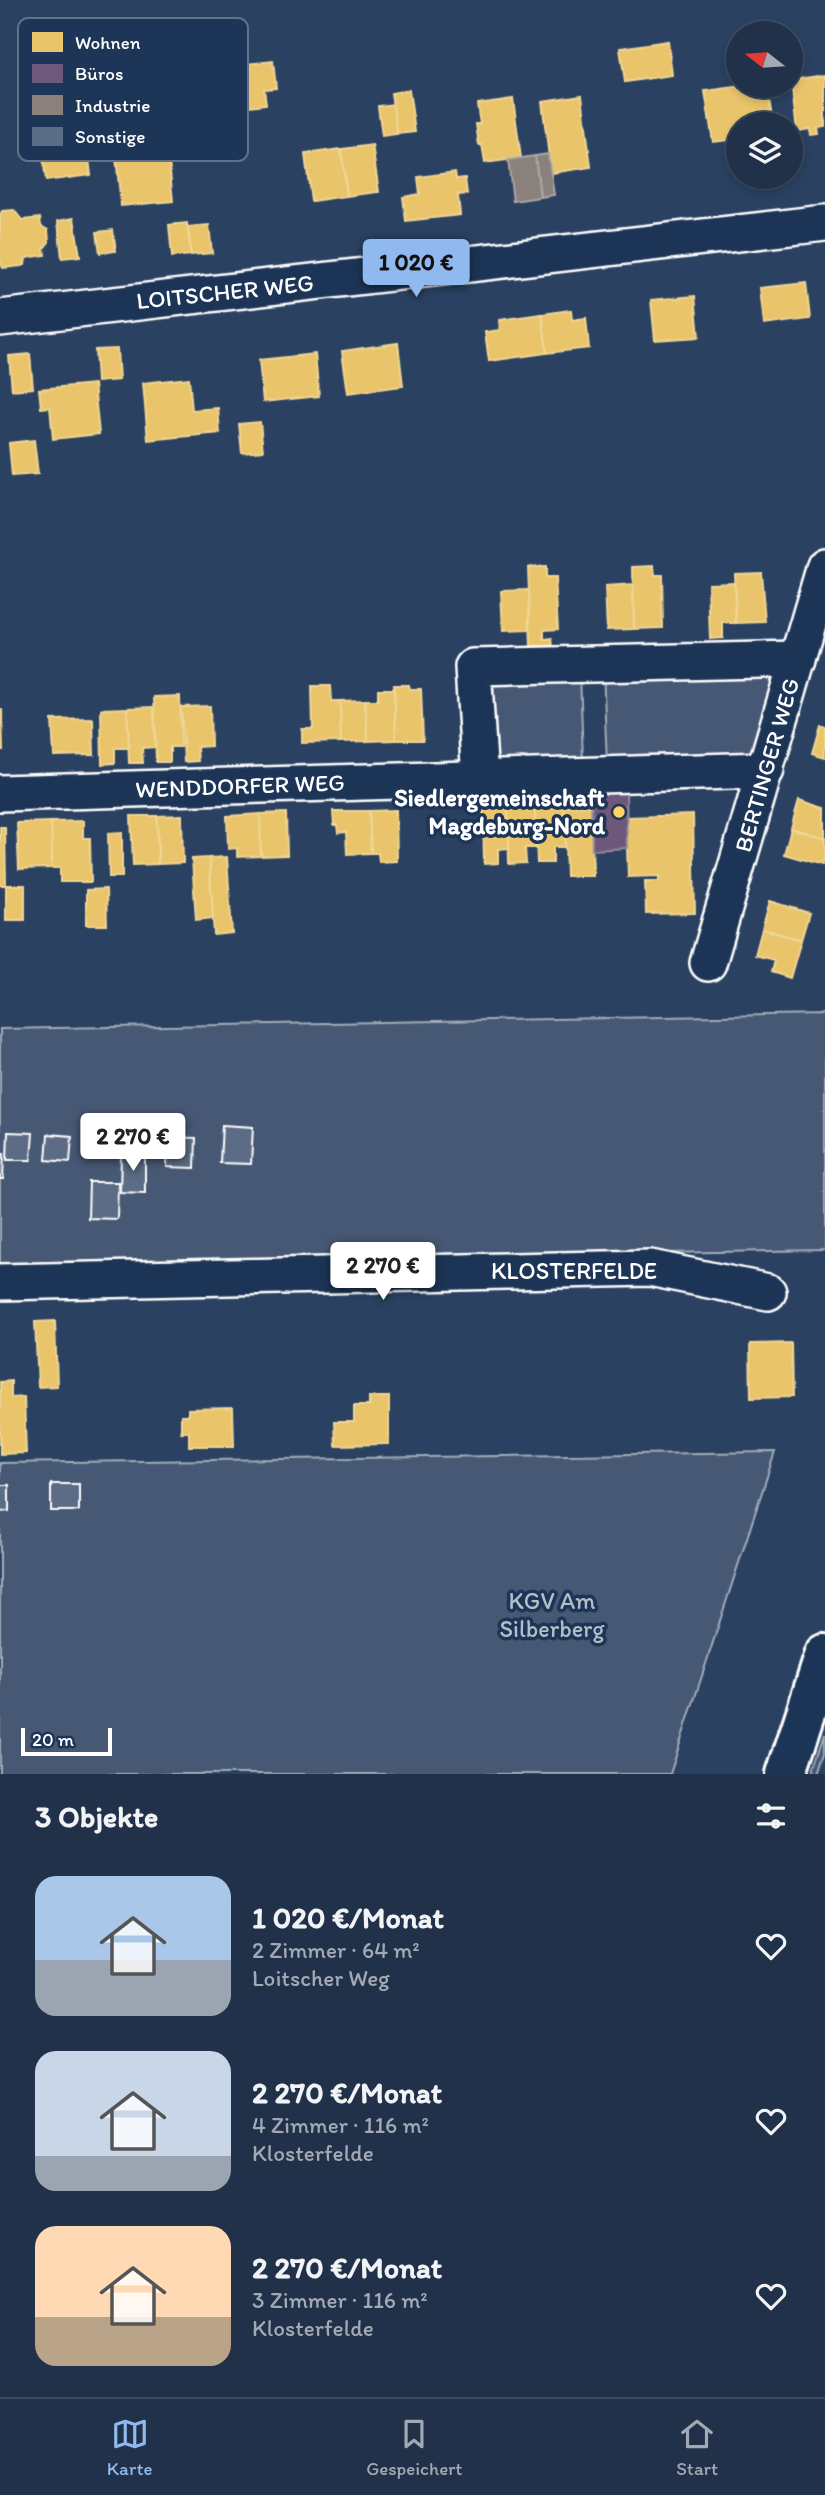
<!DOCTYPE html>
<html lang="de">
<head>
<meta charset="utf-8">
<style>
  :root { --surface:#203149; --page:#283950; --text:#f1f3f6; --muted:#a2a9b4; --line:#3d4c61; --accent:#90b9f0 }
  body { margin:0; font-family:Itim,sans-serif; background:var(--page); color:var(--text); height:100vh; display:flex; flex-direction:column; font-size:26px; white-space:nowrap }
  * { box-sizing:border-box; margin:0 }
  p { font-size:23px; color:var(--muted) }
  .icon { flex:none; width:38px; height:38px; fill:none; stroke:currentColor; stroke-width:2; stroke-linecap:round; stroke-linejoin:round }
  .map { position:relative; height:1774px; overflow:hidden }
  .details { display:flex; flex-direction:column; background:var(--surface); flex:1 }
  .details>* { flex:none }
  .needle { width:46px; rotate:287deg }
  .controls { position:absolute; left:726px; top:21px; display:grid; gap:14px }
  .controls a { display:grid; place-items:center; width:77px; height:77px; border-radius:50%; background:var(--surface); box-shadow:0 4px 10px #0003,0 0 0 2px var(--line); font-size:35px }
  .scale { position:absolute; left:21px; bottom:18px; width:91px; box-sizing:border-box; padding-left:7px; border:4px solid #fff; border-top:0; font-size:19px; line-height:24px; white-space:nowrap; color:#fff; -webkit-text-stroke:5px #1d3557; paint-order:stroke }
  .price { position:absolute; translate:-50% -60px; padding:0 16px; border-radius:7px; background:#fff; color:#222; font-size:23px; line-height:46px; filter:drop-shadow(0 2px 4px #0008) }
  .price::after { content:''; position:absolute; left:50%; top:42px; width:21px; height:16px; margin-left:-10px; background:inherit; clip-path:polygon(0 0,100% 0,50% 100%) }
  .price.selected { background:var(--accent); color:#111 }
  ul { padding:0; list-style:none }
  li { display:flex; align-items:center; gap:21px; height:175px; padding:0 35px }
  li span { display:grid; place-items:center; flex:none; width:196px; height:140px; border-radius:21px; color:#555 }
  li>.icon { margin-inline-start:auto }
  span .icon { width:84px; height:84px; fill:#fffc; stroke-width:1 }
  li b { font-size:30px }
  h2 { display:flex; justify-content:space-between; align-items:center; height:84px; padding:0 35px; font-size:30px }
  .tab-bar { display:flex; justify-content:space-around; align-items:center; height:98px; border-top:2px solid var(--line); background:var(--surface); font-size:19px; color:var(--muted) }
  .tab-bar a { display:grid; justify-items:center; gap:4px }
  .tab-bar .selected { color:var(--accent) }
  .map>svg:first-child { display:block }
  .green { fill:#465975; stroke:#a2acba; stroke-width:2 }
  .homes { fill:#e9c46a; stroke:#f0d697; stroke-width:2 }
  .offices { fill:#6d597a; stroke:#998ba2; stroke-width:2 }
  .industry { fill:#8a817c; stroke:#ada7a3; stroke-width:2 }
  .building { fill:#5b6c86; stroke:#fff; stroke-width:2 }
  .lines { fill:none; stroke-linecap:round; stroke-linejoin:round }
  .minor-casing { stroke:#fff; stroke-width:40 }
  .primary-casing { stroke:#fff; stroke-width:44 }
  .minor { stroke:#1d3557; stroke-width:35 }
  .primary { stroke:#1d3557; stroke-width:38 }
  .poi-dot { fill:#ffd166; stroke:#1d3557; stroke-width:2.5 }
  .labels { text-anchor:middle; stroke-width:7; stroke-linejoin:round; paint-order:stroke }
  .street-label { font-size:24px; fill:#fff; stroke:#1d3557 }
  .poi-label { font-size:24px; font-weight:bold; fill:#fff; stroke:#1d3557; text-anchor:end }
  .park-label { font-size:24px; fill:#b5bdc8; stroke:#1d3557 }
  .key { fill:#1d3557; stroke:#617289; stroke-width:2 }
  .key-label { font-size:19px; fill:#fff }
</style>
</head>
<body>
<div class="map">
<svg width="825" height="1774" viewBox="0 0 825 1774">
  <rect width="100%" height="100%" fill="#2a4161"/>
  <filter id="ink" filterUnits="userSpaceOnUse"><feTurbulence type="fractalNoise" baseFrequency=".0143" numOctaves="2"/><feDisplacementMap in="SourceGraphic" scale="14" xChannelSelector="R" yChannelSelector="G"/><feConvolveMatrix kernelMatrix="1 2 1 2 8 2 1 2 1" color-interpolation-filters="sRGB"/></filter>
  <g filter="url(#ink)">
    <g class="green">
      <polygon points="783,663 757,757 607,763 603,670"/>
      <polygon points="580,672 583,761 488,765 484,676"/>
      <polygon points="825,1014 825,1250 0,1265 0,1029"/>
      <polygon points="775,1452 670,1774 0,1774 0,1463"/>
      <polygon points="825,1733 825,1753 818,1774 812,1774"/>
    </g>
    <g class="homes">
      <polygon points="668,41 672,75 625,82 620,48"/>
      <polygon points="273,61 276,88 264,89 266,104 241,107 242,114 215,117 209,68"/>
      <polygon points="825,75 825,127 818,128 819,134 811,135 810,129 797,131 791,80"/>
      <polygon points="743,86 767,86 773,124 738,124 738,139 713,142 705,91"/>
      <polygon points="409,90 415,132 397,134 391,93"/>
      <polygon points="582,95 591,167 551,173 542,101"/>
      <polygon points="513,99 521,158 485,163 482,145 479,145 476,124 480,124 477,104"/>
      <polygon points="393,104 397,134 382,136 378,106"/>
      <polygon points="83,112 91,175 46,181 38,118"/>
      <polygon points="166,132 173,201 121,206 114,137"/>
      <polygon points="372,145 379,192 347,196 341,149"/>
      <polygon points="341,149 347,196 311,201 305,154"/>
      <polygon points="455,172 456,179 465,178 467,194 458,195 460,215 406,221 403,197 420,194 418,177"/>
      <polygon points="14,210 22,220 40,218 41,226 48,230 49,242 44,248 45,255 26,258 25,265 22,266 3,268 0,261 0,215 2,211"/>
      <polygon points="74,218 80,256 62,258 58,221"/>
      <polygon points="187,223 191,255 172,257 169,225"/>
      <polygon points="209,225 212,253 191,255 188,227"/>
      <polygon points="113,230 116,251 100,253 97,232"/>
      <polygon points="806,283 810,319 764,325 760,288"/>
      <polygon points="695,296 699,337 655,340 651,300"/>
      <polygon points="571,310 572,320 586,318 589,348 547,353 542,314"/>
      <polygon points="542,314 547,353 489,361 485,332 500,330 499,320"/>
      <polygon points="398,343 403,386 348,393 342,351"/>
      <polygon points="117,349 119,380 97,382 95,350"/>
      <polygon points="30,354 33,388 12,390 9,356"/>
      <polygon points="315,354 319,396 263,402 259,360"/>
      <polygon points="189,378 192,410 218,408 220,433 148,440 143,383"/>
      <polygon points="94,384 99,434 53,439 50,407 41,408 39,389"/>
      <polygon points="260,422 263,451 242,453 239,424"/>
      <polygon points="34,440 38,474 12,476 9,443"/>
      <polygon points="654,566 655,575 662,575 663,628 634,629 633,567"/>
      <polygon points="528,567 545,567 545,578 555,578 558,629 544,630 544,639 552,638 553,647 531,646"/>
      <polygon points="761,572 765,622 736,623 734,573"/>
      <polygon points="734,582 736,623 723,623 723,638 710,639 708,583"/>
      <polygon points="633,585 634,629 607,630 605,587"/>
      <polygon points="529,590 530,630 503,631 501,591"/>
      <polygon points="394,685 409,685 410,689 421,689 423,740 396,740"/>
      <polygon points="312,686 330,686 331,701 340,701 341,742 302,743 302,729 313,729"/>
      <polygon points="378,689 394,689 396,740 368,741 365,700 378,700"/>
      <polygon points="180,696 181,747 170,747 170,762 156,762 154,697"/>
      <polygon points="365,700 368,741 341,742 340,701"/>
      <polygon points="210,706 211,746 197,747 198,761 184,762 181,707"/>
      <polygon points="154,707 155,747 142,748 143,763 129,763 127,708"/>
      <polygon points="127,708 129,748 115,748 115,763 102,764 101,709"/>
      <polygon points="0,710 2,710 3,750 0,750"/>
      <polygon points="93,719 94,755 54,756 52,720"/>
      <polygon points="820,725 825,726 825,757 812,753"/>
      <polygon points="799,800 825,808 825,838 791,828"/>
      <polygon points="591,805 593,876 566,876 564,806"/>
      <polygon points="564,806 565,847 553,847 553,863 537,863 535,807"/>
      <polygon points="535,807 536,848 525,848 526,863 509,864 508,808"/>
      <polygon points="483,808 508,808 509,848 498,849 498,863 484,864"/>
      <polygon points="396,810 397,861 379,862 378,853 371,853 369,811"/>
      <polygon points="333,811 369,811 371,853 347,854 346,832 338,833 337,825 334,825"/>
      <polygon points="286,813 287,855 261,856 260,814"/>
      <polygon points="260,814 261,856 237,857 237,848 228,849 227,816"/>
      <polygon points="182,815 183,863 158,864 157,816"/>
      <polygon points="693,815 695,913 646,914 645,881 659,881 659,876 628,877 626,817"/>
      <polygon points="131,816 157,816 158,864 133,865"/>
      <polygon points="83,821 83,838 90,838 91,882 60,882 60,868 52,868 51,822"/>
      <polygon points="51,822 52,868 19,869 17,823"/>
      <polygon points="0,827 5,827 6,885 0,885"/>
      <polygon points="791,828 825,838 825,855 822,865 784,854"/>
      <polygon points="122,832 122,877 109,877 108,833"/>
      <polygon points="227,857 232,933 214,935 209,858"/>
      <polygon points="209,858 213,918 196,920 192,859"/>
      <rect x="6" y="885" width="19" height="35"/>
      <polygon points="106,889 107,925 86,925 86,890"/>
      <polygon points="770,901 809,913 801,940 762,929"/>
      <polygon points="762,929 801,940 790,978 771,972 774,960 755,955"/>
      <polygon points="55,1321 57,1386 38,1387 35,1322"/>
      <polygon points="791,1343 792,1397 751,1398 750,1344"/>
      <polygon points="11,1381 11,1398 24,1397 26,1453 0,1454 0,1382"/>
      <polygon points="369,1397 389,1397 389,1444 335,1445 334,1422 354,1422 354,1406 369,1406"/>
      <polygon points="233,1408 234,1446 189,1446 189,1432 181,1432 181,1415 188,1415 188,1409"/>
    </g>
    <polygon class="offices" points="626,788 627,848 592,850 591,789"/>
    <g class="industry">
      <polygon points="548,154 554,195 540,197 535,156"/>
      <polygon points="535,156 540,197 513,201 508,160"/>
    </g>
    <g class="building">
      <polygon points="222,1125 253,1127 251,1164 220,1163"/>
      <polygon points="8,1132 33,1133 31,1160 7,1160"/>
      <polygon points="48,1134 72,1136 70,1162 46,1160"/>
      <polygon points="168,1137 196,1138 195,1168 167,1167"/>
      <polygon points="0,1153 4,1153 3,1179 0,1179"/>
      <polygon points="121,1154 145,1154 145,1193 120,1192"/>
      <polygon points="89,1182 118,1182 117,1219 88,1218"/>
      <rect x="51" y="1484" width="28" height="27"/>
      <polygon points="0,1485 9,1485 9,1511 0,1512"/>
    </g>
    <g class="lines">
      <g class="minor-casing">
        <g id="minor">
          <polyline points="0,318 825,223"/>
          <polyline points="480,780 473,667 798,659"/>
          <polyline points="0,793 766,770"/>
          <polyline points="708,963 825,566"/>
          <polyline points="0,1282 650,1268 768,1292"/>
        </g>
      </g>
      <g class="primary-casing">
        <polyline id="primary" points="786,1774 825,1654"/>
      </g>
      <use href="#minor" class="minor"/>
      <use href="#primary" class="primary"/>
    </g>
  </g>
  <circle class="poi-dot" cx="619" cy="812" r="7"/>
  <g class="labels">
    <g class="street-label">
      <text transform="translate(225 292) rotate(-6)" y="8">LOITSCHER WEG</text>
      <text transform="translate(767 765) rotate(-74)" y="8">BERTINGER WEG</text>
      <text transform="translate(240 786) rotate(-2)" y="8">WENDDORFER WEG</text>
      <text x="574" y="1279">KLOSTERFELDE</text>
    </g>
    <g class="poi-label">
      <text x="605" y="806">Siedlergemeinschaft<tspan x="605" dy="28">Magdeburg-Nord</tspan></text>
    </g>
    <g class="park-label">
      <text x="552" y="1609">KGV Am<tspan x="552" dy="28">Silberberg</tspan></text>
    </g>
  </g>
  <rect x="18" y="18" width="230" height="143" rx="10" class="key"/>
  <rect x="32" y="32" width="31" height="20" fill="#e9c46a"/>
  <rect x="32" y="64" width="31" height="19" fill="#6d597a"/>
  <rect x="32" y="95" width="31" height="20" fill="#8a817c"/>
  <rect x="32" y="127" width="31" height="19" fill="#5b6c86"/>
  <g class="key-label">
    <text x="75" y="49">Wohnen</text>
    <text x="75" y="80">Büros</text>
    <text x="75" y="112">Industrie</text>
    <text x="75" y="143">Sonstige</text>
  </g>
</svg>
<div class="controls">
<a><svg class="needle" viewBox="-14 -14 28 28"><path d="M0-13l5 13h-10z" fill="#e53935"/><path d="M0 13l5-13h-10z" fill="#a2a9b4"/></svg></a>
<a><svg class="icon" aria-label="layers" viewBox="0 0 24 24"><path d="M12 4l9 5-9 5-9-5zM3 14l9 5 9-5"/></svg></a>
</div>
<div class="scale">20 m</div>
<b class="price selected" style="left:416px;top:299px">1 020 €</b>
<b class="price" style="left:133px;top:1173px">2 270 €</b>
<b class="price" style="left:383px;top:1302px">2 270 €</b>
</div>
<section class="details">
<h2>3 Objekte<svg class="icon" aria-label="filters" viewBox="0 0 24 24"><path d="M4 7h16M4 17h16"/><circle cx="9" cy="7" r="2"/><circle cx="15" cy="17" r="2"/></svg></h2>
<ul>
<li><span style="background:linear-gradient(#a9c7e8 60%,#9aa5b1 0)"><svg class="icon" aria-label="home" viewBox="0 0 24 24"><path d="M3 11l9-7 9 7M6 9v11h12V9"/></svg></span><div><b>1 020 €/Monat</b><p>2 Zimmer · 64 m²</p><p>Loitscher Weg</p></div><svg class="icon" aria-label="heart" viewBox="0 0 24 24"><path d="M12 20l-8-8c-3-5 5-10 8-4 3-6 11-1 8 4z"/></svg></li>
<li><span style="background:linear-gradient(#c9d6e8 75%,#9aa5b1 0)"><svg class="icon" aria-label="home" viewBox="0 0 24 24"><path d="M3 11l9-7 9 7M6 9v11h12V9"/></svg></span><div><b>2 270 €/Monat</b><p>4 Zimmer · 116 m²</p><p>Klosterfelde</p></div><svg class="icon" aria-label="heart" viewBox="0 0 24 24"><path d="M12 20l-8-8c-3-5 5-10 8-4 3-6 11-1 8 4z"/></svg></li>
<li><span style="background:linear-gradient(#ffd9b3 65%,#b9a48a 0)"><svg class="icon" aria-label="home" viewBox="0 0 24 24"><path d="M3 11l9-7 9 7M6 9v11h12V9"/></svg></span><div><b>2 270 €/Monat</b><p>3 Zimmer · 116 m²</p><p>Klosterfelde</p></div><svg class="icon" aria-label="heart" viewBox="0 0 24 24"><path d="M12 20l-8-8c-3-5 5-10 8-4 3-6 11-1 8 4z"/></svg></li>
</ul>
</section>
<nav class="tab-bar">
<a class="selected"><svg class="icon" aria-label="map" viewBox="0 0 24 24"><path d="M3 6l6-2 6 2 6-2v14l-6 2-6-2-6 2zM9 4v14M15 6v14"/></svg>Karte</a>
<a><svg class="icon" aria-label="saved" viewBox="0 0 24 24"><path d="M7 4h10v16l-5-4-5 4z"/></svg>Gespeichert</a>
<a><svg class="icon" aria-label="home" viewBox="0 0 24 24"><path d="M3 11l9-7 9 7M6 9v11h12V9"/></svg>Start</a>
</nav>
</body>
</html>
